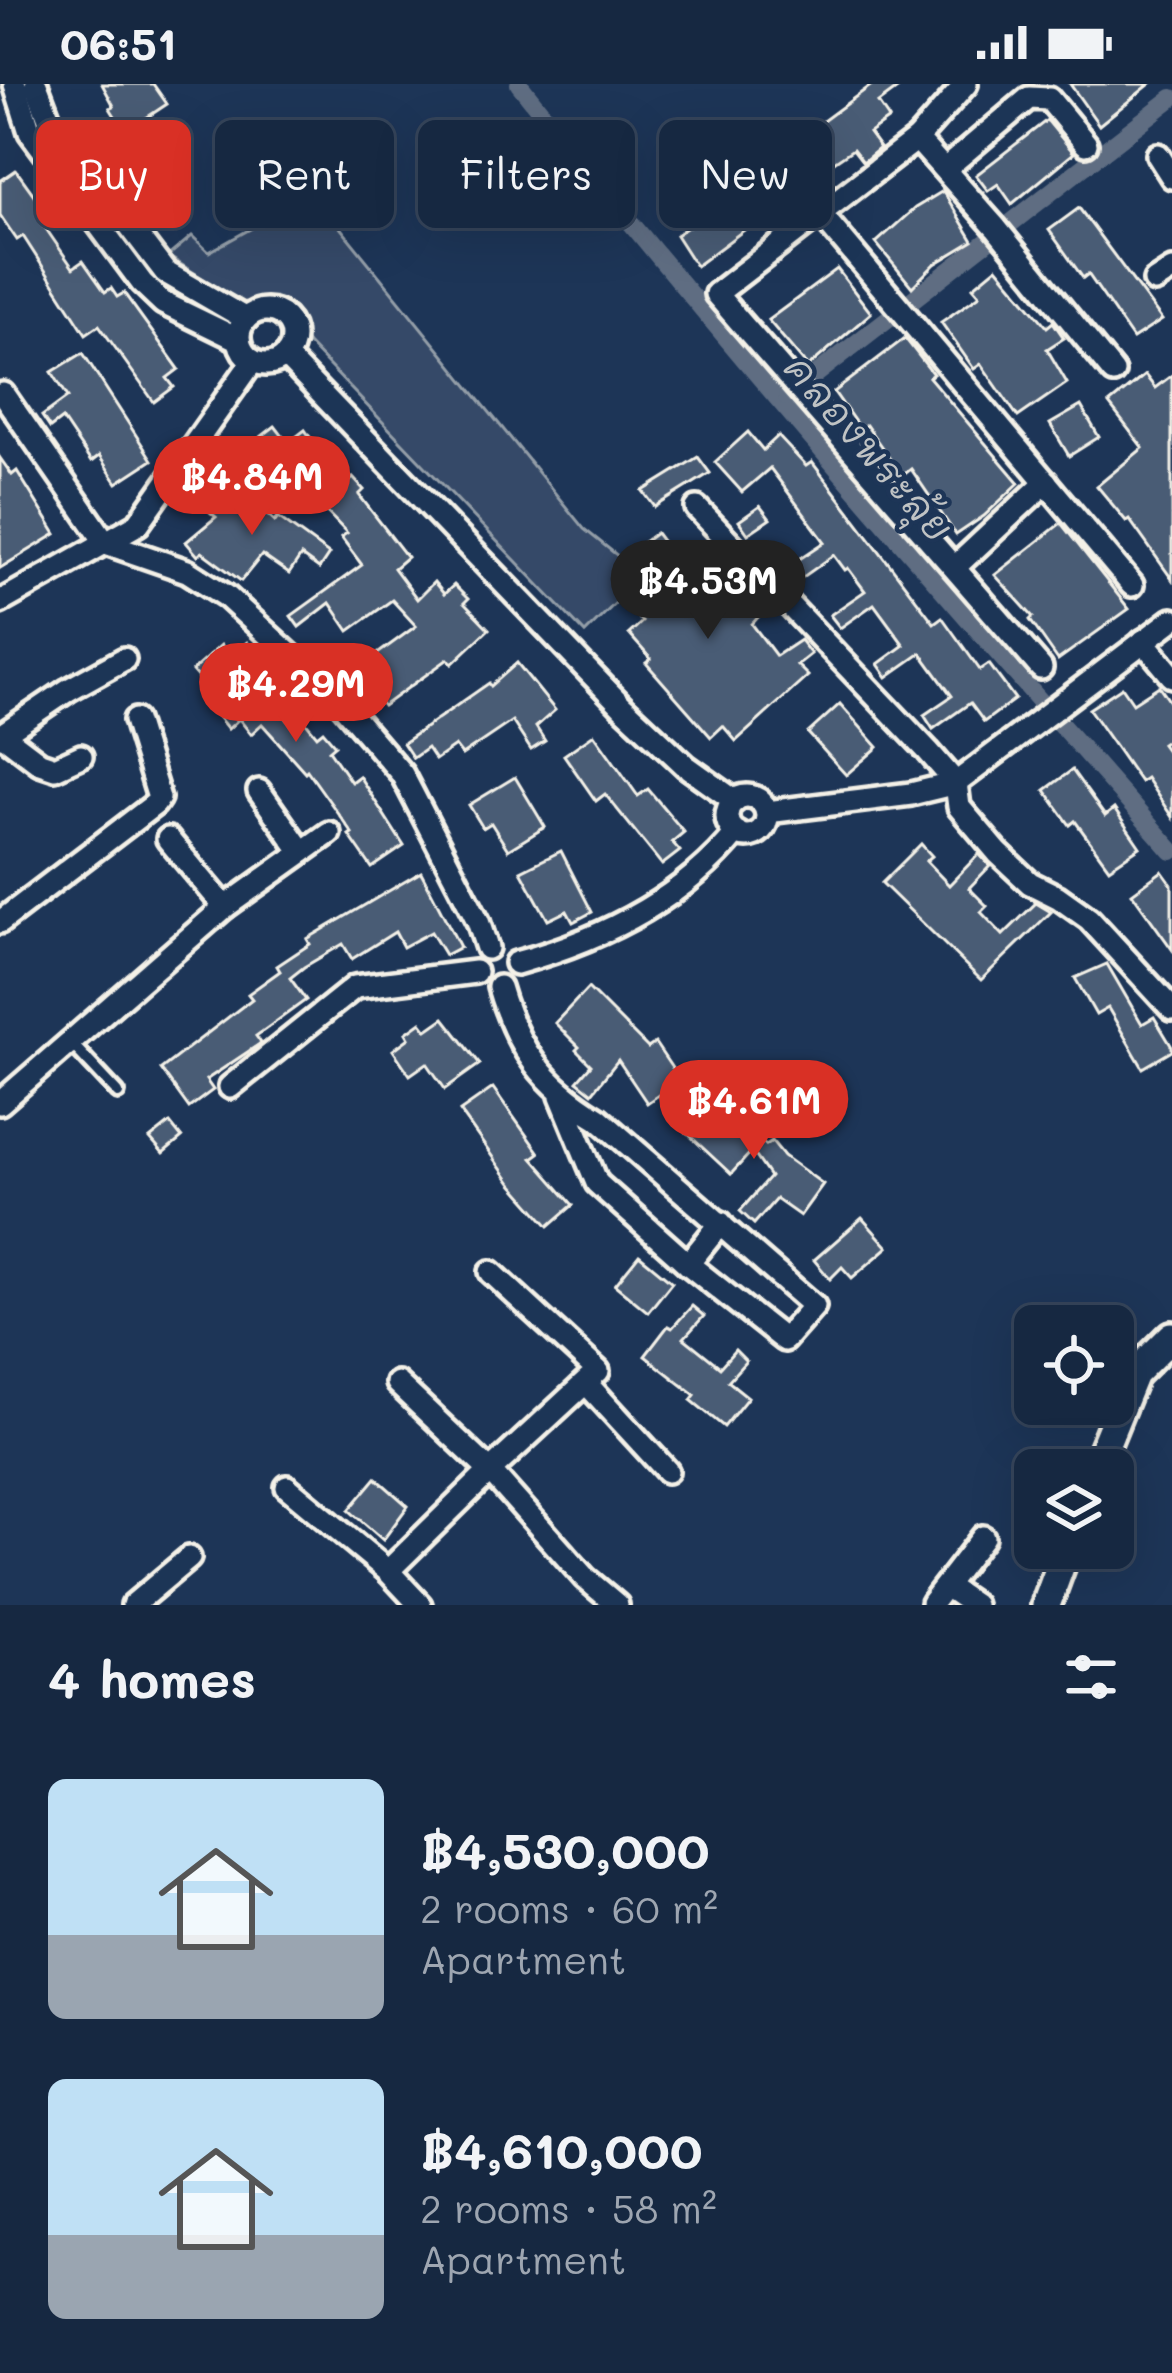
<!DOCTYPE html>
<html lang="en">
<head>
<meta charset="utf-8">
<style>
  :root { --surface:#162841; --page:#1f3048; --text:#f1f3f6; --muted:#9ea6b1; --line:#35445a; --accent:#d93025 }
  body { margin:0; font-family:Mali,"Playpen Sans Thai",sans-serif; background:var(--page); color:var(--text); height:100vh; display:flex; flex-direction:column; font-size:45px; white-space:nowrap }
  * { box-sizing:border-box; margin:0 }
  p { font-size:39px; color:var(--muted) }
  .icon { flex:none; width:66px; height:66px; fill:none; stroke:currentColor; stroke-width:2; stroke-linecap:round; stroke-linejoin:round }
  .map { position:relative; height:1521px; overflow:hidden }
  .details { display:flex; flex-direction:column; background:var(--surface); flex:1 }
  .details>* { flex:none }
  .hud { position:absolute; left:36px; top:36px; width:1101px; height:108px; display:flex; gap:24px }
  .tools { position:absolute; left:1014px; top:1221px; display:grid; gap:24px }
  .tools a { display:grid; place-items:center; width:120px; height:120px; border-radius:18px; background:var(--surface); box-shadow:0 12px 48px #0002,0 0 0 3px var(--line); font-size:60px }
  .price { position:absolute; translate:-50% -102px; padding:0 27px; border-radius:42px; background:var(--accent); color:#fff; font-size:39px; line-height:78px; filter:drop-shadow(0 3px 6px #0008) }
  .price::after { content:''; position:absolute; left:50%; top:72px; width:36px; height:27px; margin-left:-18px; background:inherit; clip-path:polygon(0 0,100% 0,50% 100%) }
  .price.on { background:#222; color:#fff }
  ul { padding:0; list-style:none }
  li { display:flex; align-items:center; gap:36px; height:300px; padding:0 48px }
  li span { display:grid; place-items:center; flex:none; width:336px; height:240px; border-radius:18px; color:#555 }
  li>.icon { margin-inline-start:auto }
  span .icon { width:144px; height:144px; fill:#fffc; stroke-width:1 }
  li b { font-size:51px }
  h2 { display:flex; justify-content:space-between; align-items:center; height:144px; padding:0 48px; font-size:51px }
  .tag { padding:0 42px; border-radius:18px; background:var(--surface); box-shadow:0 12px 48px #0002,0 0 0 3px var(--line); font-size:42px; line-height:108px }
  .tag.on { background:var(--accent); color:#fff }
  .status { display:flex; justify-content:space-between; align-items:center; height:84px; padding:0 60px; background:var(--surface); direction:ltr }
  .status svg { height:33px; fill:currentColor }
  .map>svg:first-child { display:block }
  .green { fill:#354a67; stroke:#949ea8; stroke-width:3 }
  .lines { fill:none; stroke-linecap:round; stroke-linejoin:round }
  .canal { stroke:#5e6d82; stroke-width:18 }
  .building { fill:#485b74; stroke:#f4f1e8; stroke-width:3 }
  .service-casing { stroke:#f4f1e8; stroke-width:20 }
  .minor-casing { stroke:#f4f1e8; stroke-width:30 }
  .tertiary-casing { stroke:#f4f1e8; stroke-width:36 }
  .service { stroke:#1d3557; stroke-width:10 }
  .minor { stroke:#1d3557; stroke-width:21 }
  .tertiary { stroke:#1d3557; stroke-width:27 }
  .labels { text-anchor:middle; stroke-width:9; stroke-linejoin:round; paint-order:stroke }
  .water-label { font-size:39px; font-style:italic; fill:#c0c3c4; stroke:#1d3557 }
</style>
</head>
<body>
<div class="status"><b>06:51</b><svg viewBox="0 0 49 12"><path d="M0 12V9h3v3zM5 12V6h3v6zM10 12V3h3v9zM15 12V0h3v12zM26 1h20v11H26zM47 4h2v5h-2z"/></svg></div>
<div class="map">
<svg width="1172" height="1521" viewBox="0 0 1172 1521">
  <rect width="100%" height="100%" fill="#1d3557"/>
  <filter id="ink" filterUnits="userSpaceOnUse"><feTurbulence type="fractalNoise" baseFrequency=".00833" numOctaves="2"/><feDisplacementMap in="SourceGraphic" scale="24" xChannelSelector="R" yChannelSelector="G"/><feConvolveMatrix kernelMatrix="1 2 1 2 8 2 1 2 1" color-interpolation-filters="sRGB"/></filter>
  <g filter="url(#ink)">
    <g class="green">
      <polygon points="40,29 141,170 235,235 231,245 167,211 143,189 31,33"/>
      <path d="M313 110 584 445 643 492 585 549 308 260C294 242 289 225 268 215L246 222 168 172 192 152 209 168Z"/>
    </g>
    <g class="lines">
      <g class="canal">
        <path d="M519 0C727 263 950 515 1172 767"/>
        <polyline points="787,313 1172,14"/>
      </g>
    </g>
    <g class="building">
      <polygon points="102,0 153,0 167,20 125,48 110,24 114,22"/>
      <polygon points="873,0 904,0 878,19 889,35 869,49 880,64 863,78 853,65 781,114 783,117 696,182 676,151 724,118 720,113"/>
      <polygon points="1070,0 1150,0 1099,41"/>
      <polygon points="1047,36 1074,69 1012,120 998,100 988,107 976,91"/>
      <polygon points="16,86 39,118 43,114 54,131 42,139 73,184 83,177 105,208 111,204 117,213 124,209 179,285 167,294 174,303 154,318 99,241 86,250 23,152 17,156 0,131 0,97"/>
      <polygon points="943,107 973,157 935,180 912,203 876,159 915,124"/>
      <polygon points="1079,124 1162,236 1133,255 1088,190 1083,194 1049,146"/>
      <polygon points="997,183 1047,243 1053,238 1064,254 1047,265 1067,299 1018,333 981,280 974,285 941,238 980,211 973,203"/>
      <polygon points="837,185 871,229 808,283 768,236"/>
      <polygon points="905,254 933,290 929,293 1019,399 984,432 956,451 911,385 902,392 866,341 860,345 834,308"/>
      <polygon points="83,269 152,376 117,399 99,372 91,378 62,335 50,344 42,332 68,313 52,288"/>
      <polygon points="1145,291 1155,304 1172,291 1172,495 1129,435 1126,437 1097,402 1143,364 1109,320"/>
      <polygon points="1081,322 1099,353 1069,372 1050,340"/>
      <polygon points="275,342 288,359 305,346 314,359 303,367 337,410 353,394 364,406 359,411 407,473 394,484 417,515 434,498 444,510 454,501 468,515 464,519 489,545 452,580 448,575 383,622 376,613 363,622 343,595 416,542 392,516 349,547 330,519 299,543 291,532 362,481 341,453 347,449 319,420 308,429 253,359"/>
      <polygon points="748,348 763,366 778,352 806,382 812,378 934,539 942,533 980,586 989,580 1015,615 984,638 970,619 933,645 924,631 952,612 921,569 887,593 878,580 904,561 874,520 840,544 830,531 865,507 848,484 845,486 834,471 796,498 786,484 825,458 770,384 742,408 715,378"/>
      <polygon points="698,373 710,389 655,423 643,407"/>
      <polygon points="0,374 12,391 17,387 56,450 0,484"/>
      <polygon points="234,400 275,437 278,433 329,470 319,485 301,472 289,490 262,471 241,497 202,468 198,472 186,458 216,433 210,428"/>
      <polygon points="760,422 770,435 748,450 739,437"/>
      <polygon points="1061,439 1129,525 1058,576 1030,536 1033,533 995,491"/>
      <polygon points="656,449 668,465 675,460 690,480 713,463 724,474 708,487 738,527 755,508 769,521 752,540 776,572 800,556 811,570 797,581 808,592 736,657 723,642 711,653 646,579 651,575 629,550 642,538 625,519 650,496 629,469"/>
      <polygon points="247,558 277,592 262,606 295,644 304,636 317,652 323,647 335,661 329,666 351,698 359,692 404,762 372,784 349,751 352,749 307,686 305,688 262,640 251,650 239,635 228,645 215,629 223,623 192,587 221,561 231,572"/>
      <polygon points="517,579 555,626 536,643 545,657 531,666 512,637 462,671 455,662 435,676 427,664 413,674 403,659 489,599 491,602"/>
      <polygon points="1159,602 1172,621 1172,653 1162,660 1172,674 1172,733 1146,694 1140,698 1089,625 1122,603 1133,619"/>
      <polygon points="840,620 878,663 846,691 808,649"/>
      <polygon points="594,650 638,712 648,705 684,748 672,758 680,767 662,781 605,710 596,717 564,671"/>
      <polygon points="1072,686 1105,732 1114,725 1140,763 1109,784 1075,737 1070,741 1045,706"/>
      <polygon points="515,693 545,743 508,766 491,739 483,744 469,721"/>
      <polygon points="921,760 932,772 926,777 949,801 979,770 990,782 969,804 987,822 981,828 1003,851 1036,819 1051,828 981,896 882,799"/>
      <polygon points="561,767 592,828 573,838 567,827 548,836 521,787"/>
      <polygon points="1162,787 1172,801 1172,865 1132,809"/>
      <polygon points="421,788 460,863 445,871 431,848 403,863 395,848 352,875 343,860 304,883 290,894 306,916 256,952 261,959 206,996 213,1006 189,1024 161,985 252,915 248,910 280,887 277,882 310,860 307,855"/>
      <polygon points="1107,880 1142,940 1154,933 1172,963 1172,967 1143,984 1108,924 1096,931 1075,894"/>
      <polygon points="588,904 648,964 655,959 680,996 647,1019 618,976 592,1009 577,997 591,981 576,966 579,963 555,939"/>
      <polygon points="444,934 480,980 445,1005 427,979 410,991 393,966 409,954 406,949 421,938 427,946"/>
      <polygon points="493,1004 539,1069 532,1074 573,1121 549,1142 511,1099 460,1027"/>
      <polygon points="717,1016 766,1061 772,1057 784,1072 823,1100 800,1132 776,1115 754,1140 740,1127 770,1093 752,1067 731,1090 687,1049"/>
      <polygon points="170,1039 182,1054 163,1070 150,1055"/>
      <polygon points="862,1134 888,1163 852,1194 842,1183 830,1195 814,1176"/>
      <polygon points="639,1171 672,1198 648,1228 615,1201"/>
      <polygon points="692,1222 704,1232 684,1254 720,1283 735,1266 746,1277 728,1297 748,1313 724,1343 691,1316 695,1311 645,1272 668,1242 672,1244"/>
      <polygon points="376,1394 408,1422 383,1456 349,1426"/>
    </g>
    <g class="lines">
      <g class="service-casing">
        <polyline id="service" points="70,958 118,1009"/>
      </g>
      <g class="minor-casing">
        <g id="minor">
          <polyline points="15,0 30,48 142,199 163,219 239,256"/>
          <polyline points="36,0 50,37 165,188 246,235"/>
          <polyline points="966,0 917,55 716,210 1041,584"/>
          <polyline points="917,55 996,144 1113,288"/>
          <polyline points="1158,71 1172,93"/>
          <polyline points="945,85 1029,14 1049,15 1086,60"/>
          <polyline points="819,128 1132,501"/>
          <polyline points="1155,197 1172,186"/>
          <circle cx="266" cy="253" r="27"/>
          <polyline points="285,272 623,623 686,682 735,717"/>
          <polyline points="3,310 106,459 187,487 226,512 335,612 402,690 478,837 487,864"/>
          <polyline points="697,424 928,667 956,699 959,723 998,769 1030,799 1058,813 1089,835 1172,925"/>
          <polyline points="955,483 1046,398"/>
          <polyline points="0,518 138,440 253,277"/>
          <polyline points="1143,557 1172,592"/>
          <polyline points="3,651 40,679 55,684 81,672"/>
          <polyline points="0,652 68,606 124,575"/>
          <polyline points="259,707 302,768"/>
          <circle cx="747" cy="732" r="20"/>
          <polyline points="767,728 911,710 956,699 1172,536"/>
          <polyline points="168,755 225,823"/>
          <polyline points="0,838 155,720 159,714 135,636"/>
          <path d="M516 879C600 856 681 817 737 748"/>
          <path d="M499 903C517 965 543 1001 598 1034L814 1222 784 1256 688 1180 597 1099 561 1012"/>
          <polyline points="230,1003 355,903 475,888"/>
          <polyline points="0,1019 225,823 329,749"/>
          <polyline points="688,1180 721,1139"/>
          <polyline points="491,1188 598,1287 490,1387 585,1494 617,1521"/>
          <polyline points="587,1300 667,1387"/>
          <polyline points="287,1403 388,1487 420,1521"/>
          <polyline points="388,1487 490,1387 397,1299"/>
          <polyline points="946,1502 974,1521"/>
          <polyline points="932,1519 983,1453"/>
          <polyline points="133,1521 189,1474"/>
        </g>
      </g>
      <g class="tertiary-casing">
        <g id="tertiary">
          <polyline points="1095,1386 1134,1290 1172,1252"/>
          <polyline points="1046,1521 1067,1464"/>
        </g>
      </g>
      <use href="#service" class="service"/>
      <use href="#minor" class="minor"/>
      <use href="#tertiary" class="tertiary"/>
    </g>
  </g>
  <g class="labels">
    <g class="water-label">
      <text transform="translate(868 364) rotate(49)" y="14">คลองพระลุ้ย</text>
    </g>
  </g>
</svg>
<div class="tools">
<a><svg class="icon" aria-label="locate" viewBox="0 0 24 24"><circle cx="12" cy="12" r="6"/><path d="M12 2v4M12 18v4M2 12h4M18 12h4"/></svg></a>
<a><svg class="icon" aria-label="layers" viewBox="0 0 24 24"><path d="M12 4l9 5-9 5-9-5zM3 14l9 5 9-5"/></svg></a>
</div>
<b class="price" style="left:252px;top:454px">฿4.84M</b>
<b class="price on" style="left:708px;top:558px">฿4.53M</b>
<b class="price" style="left:296px;top:661px">฿4.29M</b>
<b class="price" style="left:754px;top:1078px">฿4.61M</b>
<div class="hud">
<a class="tag on">Buy</a>
<a class="tag">Rent</a>
<a class="tag">Filters</a>
<a class="tag">New</a>
</div>
</div>
<section class="details">
<h2>4 homes<svg class="icon" aria-label="filters" viewBox="0 0 24 24"><path d="M4 7h16M4 17h16"/><circle cx="9" cy="7" r="2"/><circle cx="15" cy="17" r="2"/></svg></h2>
<ul>
<li><span style="background:linear-gradient(#bfe0f5 65%,#9aa5b1 0)"><svg class="icon" aria-label="home" viewBox="0 0 24 24"><path d="M3 11l9-7 9 7M6 9v11h12V9"/></svg></span><div><b>฿4,530,000</b><p>2 rooms · 60 m²</p><p>Apartment</p></div></li>
<li><span style="background:linear-gradient(#bfe0f5 65%,#9aa5b1 0)"><svg class="icon" aria-label="home" viewBox="0 0 24 24"><path d="M3 11l9-7 9 7M6 9v11h12V9"/></svg></span><div><b>฿4,610,000</b><p>2 rooms · 58 m²</p><p>Apartment</p></div></li>
</ul>
</section>
</body>
</html>
